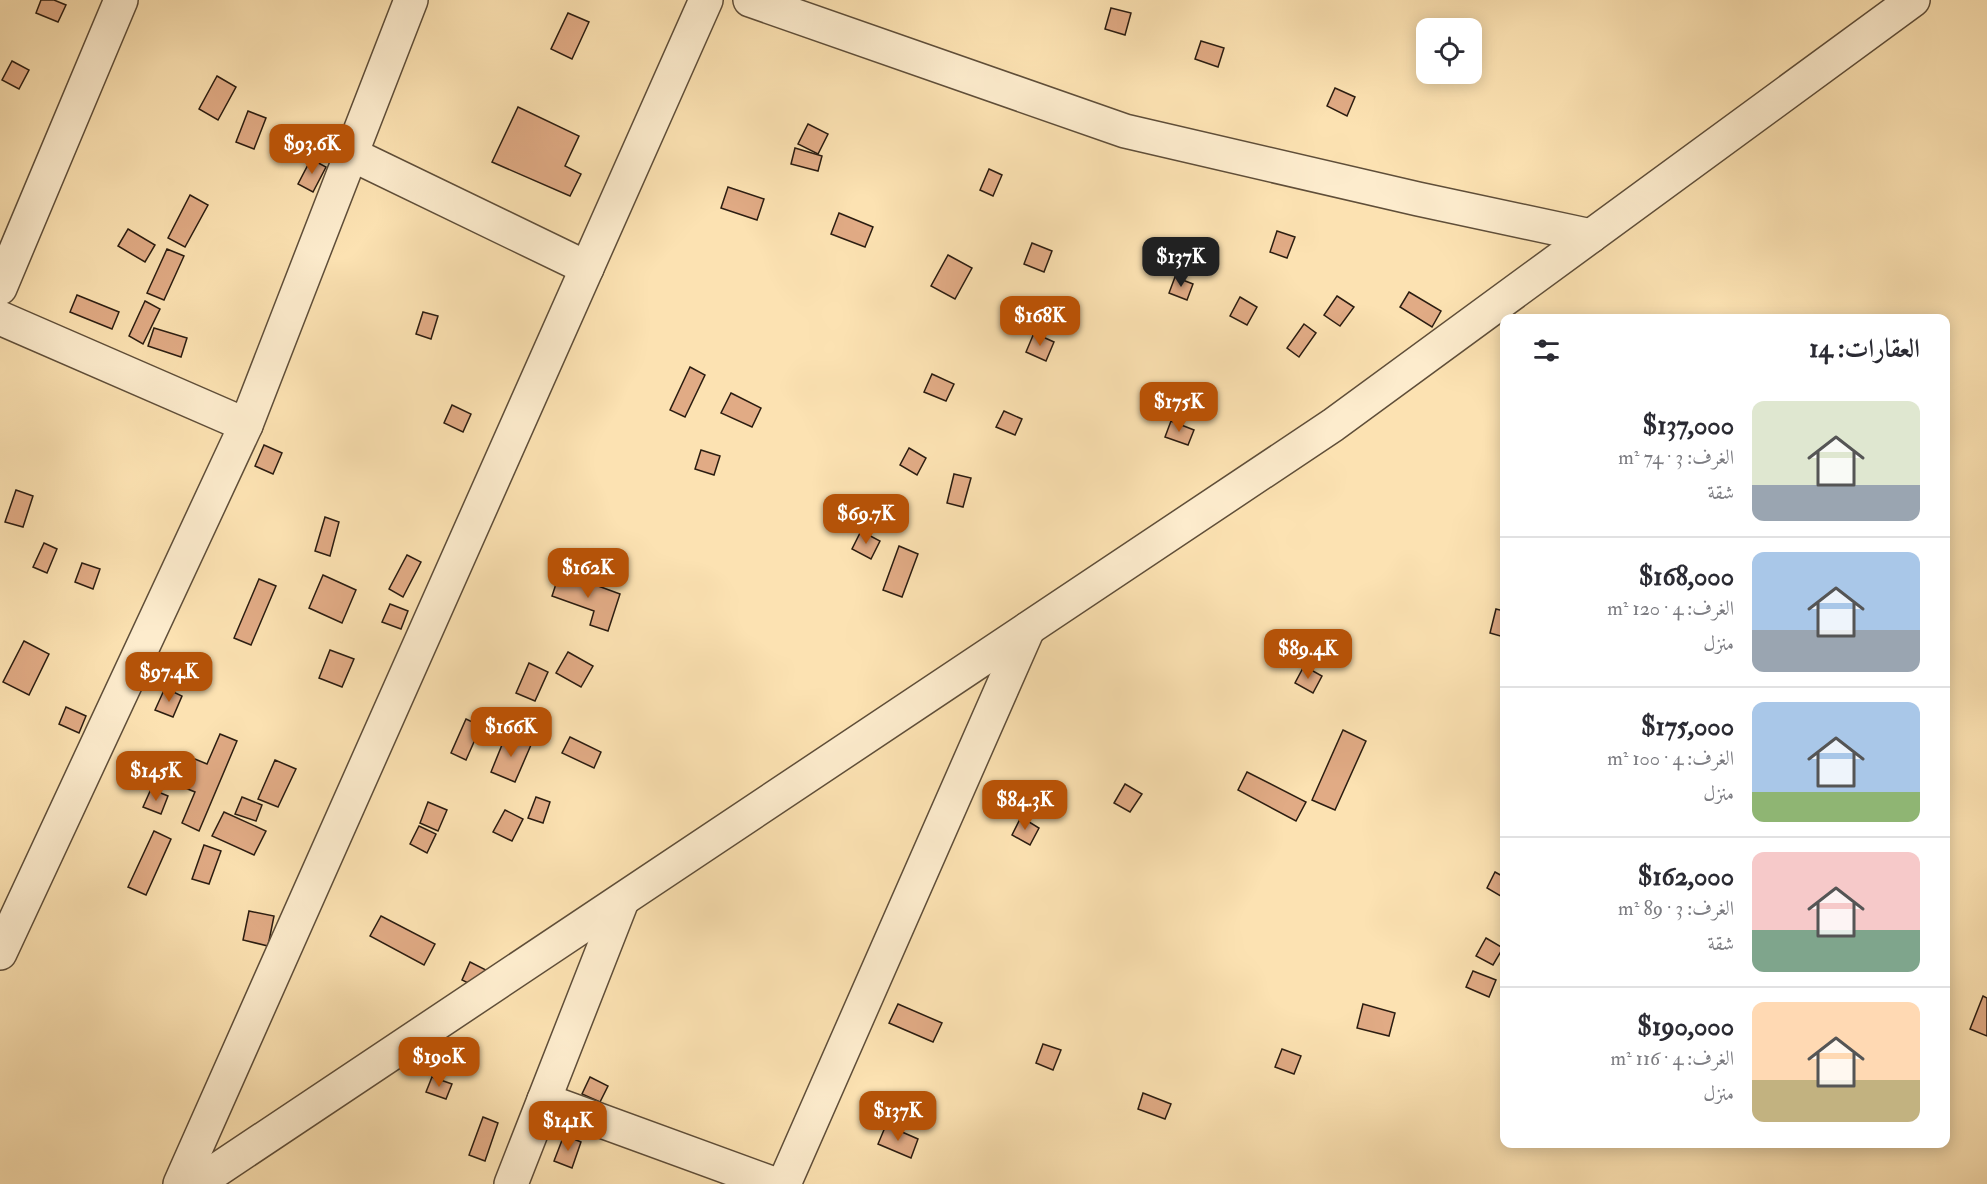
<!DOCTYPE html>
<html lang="ar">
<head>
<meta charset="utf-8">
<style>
  :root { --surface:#fff; --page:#f7f7f7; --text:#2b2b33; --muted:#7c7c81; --line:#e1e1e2; --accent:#b45309 }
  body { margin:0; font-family:"IM FELL Double Pica",Amiri,serif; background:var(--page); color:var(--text); direction:rtl; height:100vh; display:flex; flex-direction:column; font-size:22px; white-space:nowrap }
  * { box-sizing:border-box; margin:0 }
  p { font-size:20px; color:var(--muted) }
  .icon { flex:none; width:33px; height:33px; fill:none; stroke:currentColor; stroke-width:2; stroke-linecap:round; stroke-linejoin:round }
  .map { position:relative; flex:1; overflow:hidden; direction:ltr }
  .drawer { position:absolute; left:1500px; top:314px; width:450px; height:834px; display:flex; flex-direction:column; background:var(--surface); border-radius:12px; box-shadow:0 3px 15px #0003; direction:rtl }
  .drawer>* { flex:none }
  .controls { position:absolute; left:1416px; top:18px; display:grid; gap:12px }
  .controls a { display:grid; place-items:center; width:66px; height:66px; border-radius:12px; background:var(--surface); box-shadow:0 3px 15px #0003; font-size:30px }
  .price { position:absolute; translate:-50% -51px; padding:0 14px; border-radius:12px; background:var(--accent); color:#fff; font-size:20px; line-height:39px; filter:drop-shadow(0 2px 3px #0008) }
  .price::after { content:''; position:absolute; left:50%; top:36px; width:18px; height:14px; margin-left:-9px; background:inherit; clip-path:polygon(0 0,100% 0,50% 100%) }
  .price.on { background:#222; color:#fff }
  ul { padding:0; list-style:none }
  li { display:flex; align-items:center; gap:18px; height:150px; padding:0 30px }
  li+li { border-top:2px solid var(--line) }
  li span { display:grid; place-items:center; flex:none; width:168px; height:120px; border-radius:12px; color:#555 }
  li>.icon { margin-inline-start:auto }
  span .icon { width:72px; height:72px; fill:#fffc; stroke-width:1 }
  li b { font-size:26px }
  h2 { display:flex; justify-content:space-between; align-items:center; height:72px; padding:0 30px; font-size:26px }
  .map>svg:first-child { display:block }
  .building { fill:#e1ab85; stroke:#2b1d11; stroke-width:1.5 }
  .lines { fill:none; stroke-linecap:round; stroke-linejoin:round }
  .minor-casing { stroke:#5f4e39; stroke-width:36 }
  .minor { stroke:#fdeccd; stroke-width:33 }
</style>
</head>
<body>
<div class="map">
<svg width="1987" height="1184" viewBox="0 0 1987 1184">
  <rect width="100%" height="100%" fill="#fce2b2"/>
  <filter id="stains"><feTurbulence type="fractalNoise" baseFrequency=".00333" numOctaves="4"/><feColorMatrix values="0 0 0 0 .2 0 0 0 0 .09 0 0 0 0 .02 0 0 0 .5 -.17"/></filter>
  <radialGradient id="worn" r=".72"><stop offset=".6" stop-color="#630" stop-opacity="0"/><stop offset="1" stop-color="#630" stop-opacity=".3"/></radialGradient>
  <g class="building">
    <polygon points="41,0 54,0 66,5 58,22 36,13"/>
    <polygon points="1111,8 1131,13 1125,35 1105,29"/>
    <polygon points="568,13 589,22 572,59 551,49"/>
    <polygon points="1201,41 1224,48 1218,67 1195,59"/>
    <polygon points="12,61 29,70 19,89 2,80"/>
    <polygon points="217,76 236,87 218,120 199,109"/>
    <polygon points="1335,88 1355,97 1347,116 1327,106"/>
    <polygon points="518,107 579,136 565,166 581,174 570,196 492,162"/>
    <polygon points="248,111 266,118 254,149 236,142"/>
    <polygon points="808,124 828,134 818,154 798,144"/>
    <polygon points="795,148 822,156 818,171 791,164"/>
    <polygon points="311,159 326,167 313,192 298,184"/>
    <polygon points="989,169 1002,175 993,196 980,190"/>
    <polygon points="728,187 764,199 757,220 721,208"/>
    <polygon points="190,195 208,205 185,247 168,238"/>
    <polygon points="839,213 873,227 865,247 831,234"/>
    <polygon points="128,229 155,245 145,262 118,246"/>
    <polygon points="1277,231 1295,237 1287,258 1270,252"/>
    <polygon points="1032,243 1052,251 1044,272 1024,264"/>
    <polygon points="167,249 184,256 164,300 147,293"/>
    <polygon points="948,255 972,268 955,299 931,286"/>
    <polygon points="1175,277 1193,284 1187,300 1169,293"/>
    <polygon points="1409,292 1441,311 1432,327 1400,307"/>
    <polygon points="77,295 119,312 112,329 70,312"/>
    <polygon points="1337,296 1354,307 1340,326 1324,315"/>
    <polygon points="1240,297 1257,307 1247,325 1230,316"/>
    <polygon points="145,301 160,309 143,344 129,336"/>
    <polygon points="423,312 438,316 431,339 416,334"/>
    <polygon points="1304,324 1316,333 1299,357 1287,348"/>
    <polygon points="154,328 187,338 181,357 148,346"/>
    <polygon points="1034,333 1054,342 1046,361 1026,352"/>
    <polygon points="690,367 705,375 685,417 670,410"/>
    <polygon points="932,374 954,384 946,401 924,392"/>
    <polygon points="731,393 761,408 752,427 721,413"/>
    <polygon points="452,405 471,414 463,432 444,423"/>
    <polygon points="1004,411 1022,419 1015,435 996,427"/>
    <polygon points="1171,421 1194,430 1188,445 1165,437"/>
    <polygon points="264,445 282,453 273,474 255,466"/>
    <polygon points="909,448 926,458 917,475 900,465"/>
    <polygon points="701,450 720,456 714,475 695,469"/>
    <polygon points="954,474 971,478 963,507 947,503"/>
    <polygon points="16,490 33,496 23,527 5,522"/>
    <polygon points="325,517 339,522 330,556 315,551"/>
    <polygon points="861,531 880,541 871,559 852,549"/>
    <polygon points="44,543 57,549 47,573 33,567"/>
    <polygon points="899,546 918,554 902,597 883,590"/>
    <polygon points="407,555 421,562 403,597 389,589"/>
    <polygon points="82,563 100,569 93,589 75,582"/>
    <polygon points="560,572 620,594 608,631 590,625 594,611 552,596"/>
    <polygon points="323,575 356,590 342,623 309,608"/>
    <polygon points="259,579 276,586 251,645 234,638"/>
    <polygon points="390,604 408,611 401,629 382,622"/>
    <polygon points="1496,609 1504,611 1504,637 1490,633"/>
    <polygon points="24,641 49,654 29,695 3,682"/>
    <polygon points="330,650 354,659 342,687 319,678"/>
    <polygon points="568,652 593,666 581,687 556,673"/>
    <polygon points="529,663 548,672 535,701 516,693"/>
    <polygon points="1304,666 1322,676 1313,693 1295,683"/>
    <polygon points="165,688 182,696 173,717 155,710"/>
    <polygon points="66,707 86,716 79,733 59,724"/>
    <polygon points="466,719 481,726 466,760 451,753"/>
    <polygon points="1343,730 1366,741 1335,810 1312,800"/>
    <polygon points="220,734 237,741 199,831 182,823 195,792 178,785 190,757 207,764"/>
    <polygon points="506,735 531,745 515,782 491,772"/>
    <polygon points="570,737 601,752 594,768 562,753"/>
    <polygon points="275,760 296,769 278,807 258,799"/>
    <polygon points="1247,772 1306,802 1296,821 1238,790"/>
    <polygon points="1125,784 1142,794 1130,812 1114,803"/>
    <polygon points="151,789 168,796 161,814 143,807"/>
    <polygon points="242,797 262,805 256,821 235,814"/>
    <polygon points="536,797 550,802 543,823 528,818"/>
    <polygon points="428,802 447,810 438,831 420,823"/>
    <polygon points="505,810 523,819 512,841 493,832"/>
    <polygon points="224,812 266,831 254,855 212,836"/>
    <polygon points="1021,817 1039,828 1030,845 1012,835"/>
    <polygon points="419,826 436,834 427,853 410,844"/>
    <polygon points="154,831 171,839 146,895 128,887"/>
    <polygon points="204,845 221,851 209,884 192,879"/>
    <polygon points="1495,872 1504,877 1504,898 1487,888"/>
    <polygon points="249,911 274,916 268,946 243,940"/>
    <polygon points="381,916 435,944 424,965 370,936"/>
    <polygon points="1486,938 1503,948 1493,965 1476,956"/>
    <polygon points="470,962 486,970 478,988 462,980"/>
    <polygon points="1473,971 1496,980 1489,997 1466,987"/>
    <polygon points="1983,996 1987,998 1987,1036 1970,1029"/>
    <polygon points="898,1004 942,1023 933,1042 889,1023"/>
    <polygon points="1363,1004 1395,1013 1389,1036 1357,1028"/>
    <polygon points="1043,1044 1061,1050 1053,1070 1036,1063"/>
    <polygon points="1282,1049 1301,1056 1294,1074 1275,1067"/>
    <polygon points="432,1077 452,1084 446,1099 426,1092"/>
    <polygon points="590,1077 608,1086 600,1102 582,1094"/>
    <polygon points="1143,1093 1171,1104 1165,1119 1138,1109"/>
    <polygon points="483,1117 498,1123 485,1161 469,1155"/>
    <polygon points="886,1125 918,1139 911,1158 878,1144"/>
    <polygon points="564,1135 581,1142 572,1168 554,1161"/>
  </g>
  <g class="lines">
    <g class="minor-casing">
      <g id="minor">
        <polyline points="750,0 1125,131 1418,199 1591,236"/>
        <polyline points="351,154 587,268"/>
        <polyline points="0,288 121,0"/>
        <polyline points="0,318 246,425"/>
        <polyline points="0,953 246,425 411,0"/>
        <polyline points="544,1100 774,1184"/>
        <polyline points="180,1184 706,0"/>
        <polyline points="196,1184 1333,425 1913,0"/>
        <polyline points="511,1184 622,901"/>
        <polyline points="784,1184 1028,629"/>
      </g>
    </g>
    <use href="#minor" class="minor"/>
  </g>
  <rect width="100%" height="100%" filter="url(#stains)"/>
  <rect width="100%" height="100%" fill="url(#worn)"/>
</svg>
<div class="controls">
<a><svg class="icon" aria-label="locate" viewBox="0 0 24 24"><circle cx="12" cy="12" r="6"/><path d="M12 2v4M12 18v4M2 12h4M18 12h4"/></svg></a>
</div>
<b class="price" style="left:312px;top:175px">$93.6K</b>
<b class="price on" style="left:1181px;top:288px">$137K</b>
<b class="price" style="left:1040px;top:347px">$168K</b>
<b class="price" style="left:1179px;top:433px">$175K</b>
<b class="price" style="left:866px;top:545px">$69.7K</b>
<b class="price" style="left:588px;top:599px">$162K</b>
<b class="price" style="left:1308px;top:680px">$89.4K</b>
<b class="price" style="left:169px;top:703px">$97.4K</b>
<b class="price" style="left:511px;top:758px">$166K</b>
<b class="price" style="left:156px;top:802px">$145K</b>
<b class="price" style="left:1025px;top:831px">$84.3K</b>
<b class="price" style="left:439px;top:1088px">$190K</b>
<b class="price" style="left:898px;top:1142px">$137K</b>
<b class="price" style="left:568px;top:1152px">$141K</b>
<section class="drawer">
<h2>العقارات: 14<svg class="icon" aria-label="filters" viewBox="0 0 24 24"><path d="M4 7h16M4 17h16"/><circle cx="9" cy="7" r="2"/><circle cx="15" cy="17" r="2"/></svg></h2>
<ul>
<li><span style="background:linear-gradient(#dfe7d0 70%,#9aa5b1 0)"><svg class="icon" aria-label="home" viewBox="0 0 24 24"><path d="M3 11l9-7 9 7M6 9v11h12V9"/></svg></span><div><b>$137,000</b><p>الغرف: 3 · 74 m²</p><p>شقة</p></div></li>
<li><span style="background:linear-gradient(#a9c7e8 65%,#9aa5b1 0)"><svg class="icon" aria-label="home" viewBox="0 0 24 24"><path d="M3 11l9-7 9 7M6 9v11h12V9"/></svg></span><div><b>$168,000</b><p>الغرف: 4 · 120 m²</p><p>منزل</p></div></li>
<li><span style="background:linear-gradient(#a9c7e8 75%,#8fb573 0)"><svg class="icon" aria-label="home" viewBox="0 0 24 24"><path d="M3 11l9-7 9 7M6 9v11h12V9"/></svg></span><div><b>$175,000</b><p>الغرف: 4 · 100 m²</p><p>منزل</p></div></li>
<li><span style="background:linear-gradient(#f6c9c9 65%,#7fa58c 0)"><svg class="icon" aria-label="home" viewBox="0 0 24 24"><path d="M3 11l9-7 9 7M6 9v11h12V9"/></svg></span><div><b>$162,000</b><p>الغرف: 3 · 89 m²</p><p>شقة</p></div></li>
<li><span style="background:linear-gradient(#ffd9b3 65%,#c2b280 0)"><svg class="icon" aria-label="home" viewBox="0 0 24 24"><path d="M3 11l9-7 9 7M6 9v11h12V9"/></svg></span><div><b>$190,000</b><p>الغرف: 4 · 116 m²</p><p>منزل</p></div></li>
</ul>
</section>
</div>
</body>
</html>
